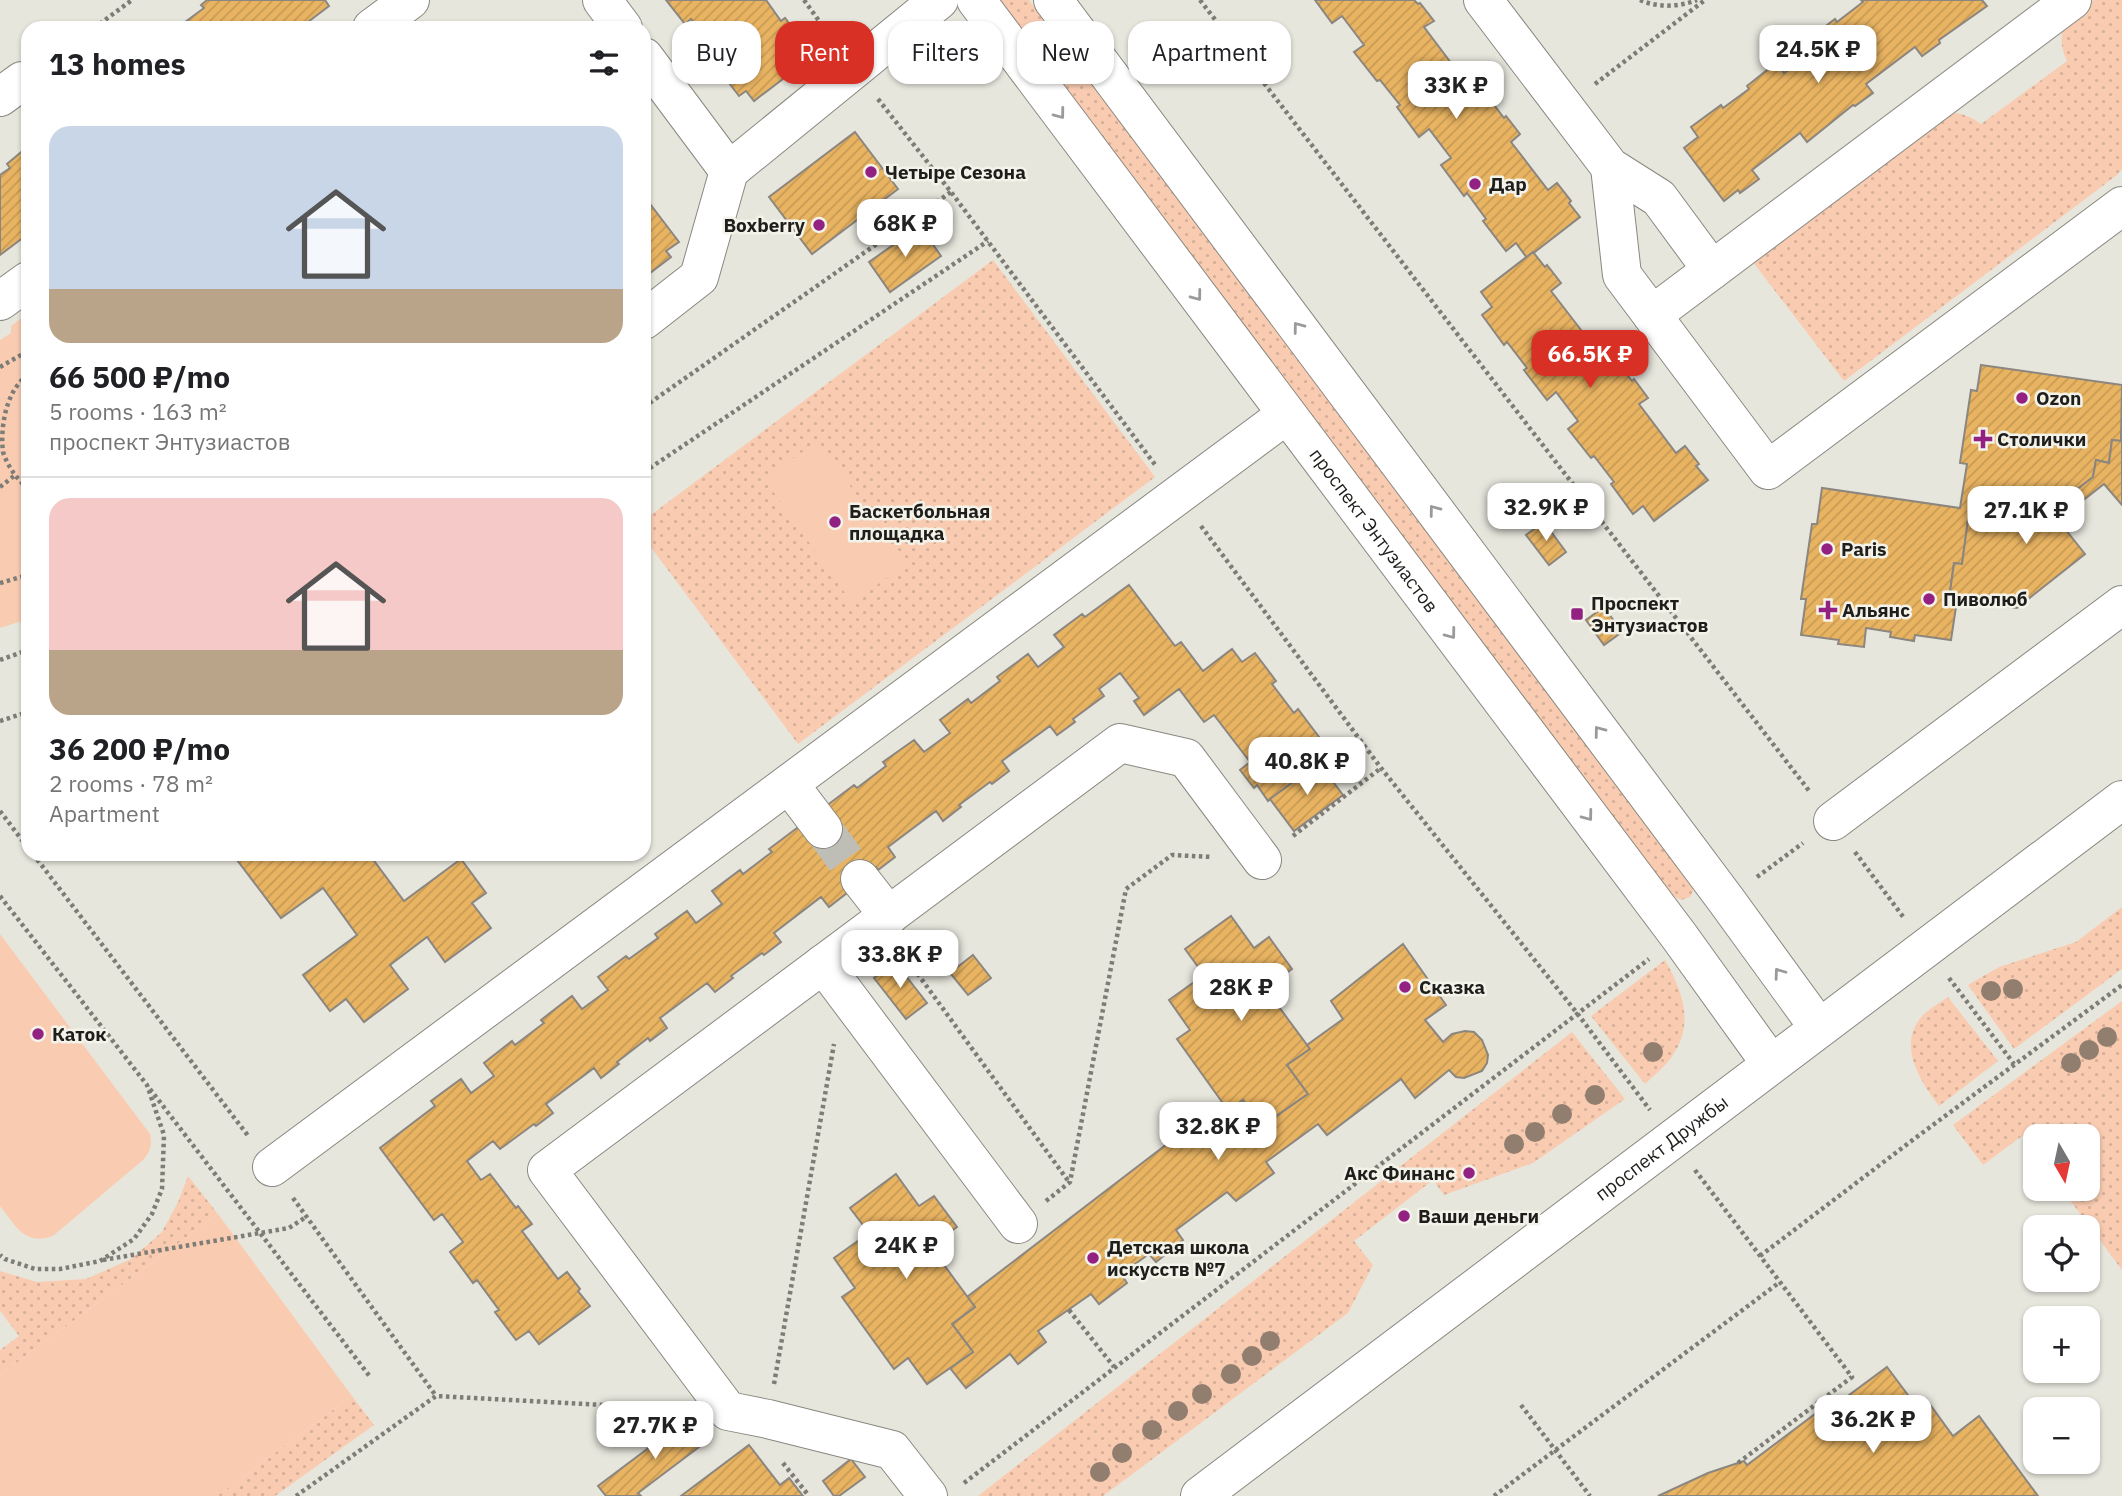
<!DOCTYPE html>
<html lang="en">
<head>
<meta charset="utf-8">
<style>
  :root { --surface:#fff; --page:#f6f6f6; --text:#202124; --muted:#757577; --line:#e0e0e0; --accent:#d93025 }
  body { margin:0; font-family:"IBM Plex Sans",sans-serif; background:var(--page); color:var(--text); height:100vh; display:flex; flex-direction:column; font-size:26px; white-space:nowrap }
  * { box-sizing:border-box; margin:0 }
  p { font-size:23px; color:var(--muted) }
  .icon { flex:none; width:38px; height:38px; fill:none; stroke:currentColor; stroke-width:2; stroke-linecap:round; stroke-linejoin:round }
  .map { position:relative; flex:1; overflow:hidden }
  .sheet { position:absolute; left:21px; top:21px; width:630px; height:840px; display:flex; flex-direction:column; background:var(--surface); border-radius:21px; box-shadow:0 2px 5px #0004 }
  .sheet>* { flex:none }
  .banner { position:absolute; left:672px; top:21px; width:665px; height:63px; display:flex; gap:14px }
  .needle { width:46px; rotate:171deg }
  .fabs { position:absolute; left:2023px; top:1124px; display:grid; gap:14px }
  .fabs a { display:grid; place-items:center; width:77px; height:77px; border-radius:14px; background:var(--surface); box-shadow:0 2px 5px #0004; font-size:35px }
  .price { position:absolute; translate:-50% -60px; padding:0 16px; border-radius:14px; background:#fff; color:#222; font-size:23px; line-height:46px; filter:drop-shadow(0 2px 4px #0008) }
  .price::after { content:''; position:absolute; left:50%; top:42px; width:21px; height:16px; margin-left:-10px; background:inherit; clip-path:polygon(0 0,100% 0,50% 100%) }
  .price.active { background:var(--accent); color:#fff }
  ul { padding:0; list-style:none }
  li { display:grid; align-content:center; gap:14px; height:371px; padding:0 28px }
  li+li { border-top:2px solid var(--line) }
  li span { display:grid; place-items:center; height:217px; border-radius:21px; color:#555 }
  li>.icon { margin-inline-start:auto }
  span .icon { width:126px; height:126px; fill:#fffc; stroke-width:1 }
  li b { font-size:30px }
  h2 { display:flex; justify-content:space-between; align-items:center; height:84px; padding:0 28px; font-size:30px }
  .chip { padding:0 24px; border-radius:21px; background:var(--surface); box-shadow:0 2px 5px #0004; font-size:24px; line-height:63px }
  .chip.active { background:var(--accent); color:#fff }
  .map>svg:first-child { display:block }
  .grass { fill:url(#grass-dots) }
  .park { fill:#f9ccb2 }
  .building { fill:url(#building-hatch); stroke:#8b867f; stroke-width:2 }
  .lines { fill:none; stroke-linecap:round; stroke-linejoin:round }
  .minor-tunnel { stroke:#bfbeb6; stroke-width:38; stroke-dasharray:38 19; stroke-linecap:butt }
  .minor-casing { stroke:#898880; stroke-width:40 }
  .major-casing { stroke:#898880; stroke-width:40 }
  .path { stroke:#7d7c76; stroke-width:4.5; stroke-dasharray:3.5 3.5; stroke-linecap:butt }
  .minor { stroke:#fff; stroke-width:38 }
  .major { stroke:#fff; stroke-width:38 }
  .tree { fill:#917e6f }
  .oneway { stroke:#9a9a98 }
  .poi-dot { fill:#922181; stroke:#f4f3ea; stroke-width:2.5 }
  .labels { text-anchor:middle; stroke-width:5; stroke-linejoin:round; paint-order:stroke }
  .poi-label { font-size:19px; font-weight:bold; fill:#1f1e1b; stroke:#f4f3ea; text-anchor:start }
  .street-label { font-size:19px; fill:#1f1e1b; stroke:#f4f3ea }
</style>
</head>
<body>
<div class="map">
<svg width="2122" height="1496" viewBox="0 0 2122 1496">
  <defs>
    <pattern id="grass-dots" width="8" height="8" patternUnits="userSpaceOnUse" patternTransform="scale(1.75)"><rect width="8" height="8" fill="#f9ccb2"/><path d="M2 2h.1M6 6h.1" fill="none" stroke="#d5af98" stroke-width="1.8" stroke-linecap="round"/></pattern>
    <pattern id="building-hatch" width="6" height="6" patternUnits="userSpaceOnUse" patternTransform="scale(1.75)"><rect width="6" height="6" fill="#e9b462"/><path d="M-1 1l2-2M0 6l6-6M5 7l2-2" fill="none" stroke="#c79a54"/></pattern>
  </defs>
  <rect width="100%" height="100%" fill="#e7e6dd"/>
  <g class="grass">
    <polygon points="999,0 1029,0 1691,880 1694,889 1690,897 1681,900 1672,895"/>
    <path d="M2094 0H2122V169L2117 175 1844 381 1749 257 1946 113C1961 112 1969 116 1981 124L2067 61C2052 29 2070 18 2094 0Z"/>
    <polygon points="993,260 1155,477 798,744 644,538 644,520"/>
    <polygon points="2122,907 2122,969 2014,1049 1968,985 1999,967 2076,942"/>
    <path d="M1665 960C1685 995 1696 1030 1666 1064 1660 1071 1652 1077 1645 1084L1591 1016Z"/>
    <path d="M1948 997 1998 1061 1939 1106C1919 1080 1895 1042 1925 1013 1932 1007 1941 1002 1948 997Z"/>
    <polygon points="2122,1001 2122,1270 2061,1188 2088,1188 2088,1136 2035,1136 2035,1154 2022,1136 1983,1165 1953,1125"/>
    <polygon points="1572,1032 1625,1099 1533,1163 1444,1195 1433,1180 1354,1241 1373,1265 1348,1313 1103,1496 978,1496"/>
    <polygon points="188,1176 218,1214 0,1375 0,1350 19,1336 0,1311 0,1271 37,1282 86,1279 131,1259 162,1232 179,1200"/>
    <polygon points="352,1396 374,1425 275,1496 217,1496"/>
  </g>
  <g class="park">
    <polygon points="28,313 28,619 0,628 0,340 11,333 11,326"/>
    <polygon points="818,441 906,564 852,603 764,479"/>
    <path d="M0 934 150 1134C152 1145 151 1151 143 1160L53 1236C24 1246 16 1226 0 1206Z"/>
    <polygon points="218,1214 352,1396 217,1496 0,1496 0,1375"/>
  </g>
  <g class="building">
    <polygon points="207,0 325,0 329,6 300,28 177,28 204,8 201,5"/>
    <polygon points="666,0 766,0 781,21 785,18 803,41 798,45 809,59 754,101 746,91 739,96 719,70 726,64 691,19 685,24"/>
    <polygon points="1315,0 1414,0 1418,4 1420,3 1434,21 1424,27 1461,76 1470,69 1484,87 1482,89 1504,118 1506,116 1520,134 1511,142 1548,190 1557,183 1571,201 1569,203 1580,217 1527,258 1516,243 1506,251 1483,221 1486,219 1467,193 1464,196 1441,165 1451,158 1429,129 1419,137 1397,107 1400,105 1380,80 1377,81 1354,52 1364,45 1342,16 1332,23"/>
    <polygon points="1861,0 1982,0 1987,6 1939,40 1940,43 1922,56 1915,47 1866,84 1873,93 1855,106 1853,105 1807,142 1800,133 1752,170 1759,179 1740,193 1738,190 1724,201 1684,148 1698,137 1691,127 1721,105 1723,108 1749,89 1747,86 1776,63 1784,73 1813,51 1805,42 1835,19 1837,22 1863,2"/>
    <polygon points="855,132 898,189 812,254 769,197"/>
    <polygon points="26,148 28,151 28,234 0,255 0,175 10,168 7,164"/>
    <polygon points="644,196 679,242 666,251 671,257 650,273 645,267 644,268"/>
    <polygon points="920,226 941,256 890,292 869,262"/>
    <polygon points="1533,252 1545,267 1547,265 1561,283 1551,291 1588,339 1598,332 1612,350 1610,352 1632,381 1634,379 1648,398 1639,404 1676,453 1685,446 1699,464 1696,466 1708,480 1654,521 1643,506 1633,514 1611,484 1614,482 1594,456 1591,458 1568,429 1578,421 1556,392 1547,400 1524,370 1527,368 1507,342 1504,345 1482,315 1492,307 1481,292"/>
    <polygon points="1981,365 2122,385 2121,441 2112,440 2109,463 2096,460 2093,477 2053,508 2044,507 2043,515 2024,512 2022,524 1997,521 1997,517 1969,513 1962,564 1954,563 1949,599 1957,600 1951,640 1915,635 1914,641 1890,637 1891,632 1866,628 1864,647 1838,644 1839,640 1801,635 1806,599 1801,599 1812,524 1817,524 1822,488 1960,508 1967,464 1960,463 1971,390 1977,391"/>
    <polygon points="2122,431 2122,505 2104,484 2058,520 2085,554 2017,608 1949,599 1954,563 1962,564 1969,513 1997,517 1997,521 2022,524 2024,512 2043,515 2044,507 2053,508 2093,477 2096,460 2109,463 2112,440 2121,441"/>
    <polygon points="1544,522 1566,552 1549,565 1526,535"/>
    <polygon points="1129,585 1175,646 1181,642 1203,671 1232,649 1242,662 1255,653 1276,681 1272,684 1294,713 1298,709 1322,741 1309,750 1318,763 1268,801 1257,785 1254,788 1240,770 1250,762 1214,715 1204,722 1179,689 1144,715 1134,701 1139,698 1120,673 1099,689 1104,696 1073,719 1075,722 1057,735 1050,726 1002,761 1009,771 992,784 990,782 959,805 961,807 943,821 936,811 888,847 895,857 878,870 876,867 845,890 847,893 829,907 821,897 774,933 781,942 764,955 762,953 731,976 733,978 715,992 707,983 660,1018 667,1028 650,1041 648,1038 617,1062 619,1064 601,1078 594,1068 546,1104 553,1113 536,1126 534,1124 500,1149 493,1141 467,1161 481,1180 490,1174 516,1208 518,1206 532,1224 522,1231 558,1279 567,1272 580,1289 578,1291 590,1306 539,1344 529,1331 516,1340 495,1312 499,1310 477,1280 473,1283 450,1252 463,1242 442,1214 434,1220 380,1148 435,1106 431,1101 461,1079 471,1093 494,1076 484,1063 512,1041 515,1045 544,1023 541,1020 572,996 582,1009 608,990 598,977 626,956 629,959 658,938 655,934 687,911 696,923 722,904 712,891 740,870 743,874 772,852 769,849 854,785 857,788 886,766 883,762 914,740 924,752 950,733 940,720 968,699 971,703 1000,681 997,677 1028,654 1038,667 1064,647 1054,635 1082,614 1085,617"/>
    <polygon points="1604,607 1622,632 1604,645 1586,620"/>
    <polygon points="1319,763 1343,795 1294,831 1270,799"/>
    <polygon points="237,854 369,854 404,901 461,859 486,893 472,903 491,928 445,962 427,937 390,965 408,989 364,1022 346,999 330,1011 303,975 357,935 323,888 281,918 234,856"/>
    <polygon points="1231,916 1254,948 1269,937 1292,969 1265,988 1310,1049 1287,1065 1308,1094 1262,1126 1243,1100 1228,1111 1222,1102 1177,1039 1190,1030 1169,1000 1204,975 1185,949"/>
    <polygon points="1403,944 1446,1005 1425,1020 1443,1042 1452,1034 1465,1031 1474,1032 1482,1040 1488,1055 1487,1063 1482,1071 1464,1078 1456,1077 1449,1070 1415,1098 1401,1079 1327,1135 1318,1124 1266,1162 1274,1173 1236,1201 1227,1192 1176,1230 1183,1240 1156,1262 1149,1254 1121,1274 1127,1283 1099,1304 1091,1294 1038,1331 1046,1342 1018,1364 1010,1354 966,1388 950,1368 973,1352 952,1324 975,1307 967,1297 1222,1102 1228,1111 1243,1100 1262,1126 1308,1094 1287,1065 1310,1049 1307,1045 1343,1019 1331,1001"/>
    <polygon points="973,955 991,978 968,995 950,973"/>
    <polygon points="895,962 927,1003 906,1019 874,978"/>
    <polygon points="896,1174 919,1206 934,1196 957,1227 930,1246 975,1307 952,1324 973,1352 927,1384 908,1358 894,1369 842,1297 855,1288 834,1258 869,1233 850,1208"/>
    <polygon points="1887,1367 1917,1407 1926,1399 1953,1436 1979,1416 2038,1496 1658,1496 1708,1473 1744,1461 1747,1465 1815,1414 1818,1418"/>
    <polygon points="690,1417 707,1441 638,1493 641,1496 606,1496 598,1486"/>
    <polygon points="749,1445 780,1485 789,1478 803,1496 681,1496"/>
    <polygon points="851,1459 865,1477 839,1496 834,1496 823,1481"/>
  </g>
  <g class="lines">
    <polyline class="minor-tunnel" points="823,829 860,879"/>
    <g class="minor-casing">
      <g id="minor">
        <polyline points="602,0 623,28"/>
        <polyline points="1483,0 1610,167 1659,198 1712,270"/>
        <polyline points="372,28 410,0"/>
        <polyline points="644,57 729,171 939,0"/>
        <polyline points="0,97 22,81"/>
        <polyline points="1610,167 1622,275 1768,470 2122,206"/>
        <polyline points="0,301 28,281"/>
        <polyline points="1652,315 2072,0"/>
        <polyline points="644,320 699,277 729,171"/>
        <polyline points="789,784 823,829"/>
        <polyline points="1833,821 2122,605"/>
        <polyline points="860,879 889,916"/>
        <polyline points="823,964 1018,1224"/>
        <polyline points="272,1167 1286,415"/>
        <polyline points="928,1496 892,1450 768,1419 728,1411 547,1170 1120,743 1186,758 1262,860"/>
      </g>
    </g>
    <g class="major-casing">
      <g id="major">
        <path id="s1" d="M976 0 1679 936 1771 1064"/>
        <polyline points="1053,0 1726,900 1819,1028"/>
        <path id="s2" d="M1200 1496 2122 800"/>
      </g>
    </g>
    <g class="path">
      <polyline points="804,0 832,39"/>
      <polyline points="1200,0 1810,792"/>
      <path d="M1640 0C1658 8 1679 7 1697 0"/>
      <polyline points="94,28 132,0"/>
      <polyline points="1595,84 1705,0"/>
      <polyline points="878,99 951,192 1156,466"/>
      <polyline points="0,367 28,351"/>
      <path d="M28 375C6 390 0 427 3 452 8 467 17 479 28 489"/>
      <polyline points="644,407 951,192"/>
      <polyline points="644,472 988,241"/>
      <polyline points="0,487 14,476"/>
      <polyline points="1201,526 1381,768 1577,1013 1650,1110"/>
      <polyline points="0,583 28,575"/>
      <polyline points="0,660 28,650"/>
      <polyline points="0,721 28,712"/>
      <polyline points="0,811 28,848"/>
      <polyline points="1293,836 1381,768"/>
      <polyline points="1855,852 1904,918"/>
      <polyline points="33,854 249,1137"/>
      <polyline points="1757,877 1803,843"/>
      <polyline points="0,896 147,1085 164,1135 162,1189 152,1214 134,1239 100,1261 60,1269 35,1269 5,1259 0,1255"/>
      <polyline points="901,951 1069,1182"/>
      <polyline points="1949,978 2014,1064"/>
      <polyline points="150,1089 371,1378"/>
      <polyline points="1695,1170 1852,1377 1738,1463"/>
      <polyline points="293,1198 436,1396"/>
      <polyline points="1046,1201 1070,1182 1126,889 1172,855 1212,857"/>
      <polyline points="1760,1256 1910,1142 2122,985"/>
      <polyline points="103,1260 289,1228 306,1217"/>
      <polyline points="1069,1310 1114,1367"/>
      <polyline points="774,1384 834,1044"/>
      <polyline points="1521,1405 1590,1496"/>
      <polyline points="783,1463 809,1496"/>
      <polyline points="964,1483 1649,959"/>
      <polyline points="296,1496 436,1396 679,1409"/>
      <polyline points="1494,1496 1780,1282"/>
    </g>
    <use href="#minor" class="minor"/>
    <use href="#major" class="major"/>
  </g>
  <g class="tree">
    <circle cx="2013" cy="989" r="10"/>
    <circle cx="1991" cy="991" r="10"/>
    <circle cx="2107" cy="1037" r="10"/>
    <circle cx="2089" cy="1050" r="10"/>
    <circle cx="1653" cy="1052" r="10"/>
    <circle cx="2071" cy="1063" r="10"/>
    <circle cx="1595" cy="1095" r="10"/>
    <circle cx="1562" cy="1114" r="10"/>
    <circle cx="1535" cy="1132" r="10"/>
    <circle cx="1514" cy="1144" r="10"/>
    <circle cx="1270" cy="1341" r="10"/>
    <circle cx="1252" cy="1356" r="10"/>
    <circle cx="1231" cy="1374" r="10"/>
    <circle cx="1202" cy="1394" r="10"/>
    <circle cx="1178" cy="1411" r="10"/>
    <circle cx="1152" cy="1430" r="10"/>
    <circle cx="1122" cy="1453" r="10"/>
    <circle cx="1100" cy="1472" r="10"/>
  </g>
  <defs><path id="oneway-chevron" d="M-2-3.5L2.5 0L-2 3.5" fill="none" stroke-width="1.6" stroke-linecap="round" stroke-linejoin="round" transform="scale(1.75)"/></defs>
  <g class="oneway">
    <use href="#oneway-chevron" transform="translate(1060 114) rotate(53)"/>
    <use href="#oneway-chevron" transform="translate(1197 296) rotate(53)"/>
    <use href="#oneway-chevron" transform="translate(1298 327) rotate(-127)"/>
    <use href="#oneway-chevron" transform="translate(1434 510) rotate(-127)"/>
    <use href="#oneway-chevron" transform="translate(1451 634) rotate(53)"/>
    <use href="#oneway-chevron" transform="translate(1599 731) rotate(-127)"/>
    <use href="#oneway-chevron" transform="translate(1588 816) rotate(53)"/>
    <use href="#oneway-chevron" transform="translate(1779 973) rotate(-126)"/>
  </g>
  <g class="poi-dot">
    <circle cx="871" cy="172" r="7"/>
    <circle cx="1475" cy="184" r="7"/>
    <circle cx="819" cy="225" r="7"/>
    <circle cx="2022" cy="398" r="7"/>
    <path d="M1979.5 428.5h7v7h7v7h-7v7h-7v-7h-7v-7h7z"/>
    <circle cx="835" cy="522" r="7"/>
    <circle cx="1827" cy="549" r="7"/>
    <circle cx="1929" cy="599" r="7"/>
    <path d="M1824.5 599.5h7v7h7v7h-7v7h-7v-7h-7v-7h7z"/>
    <rect x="1570" y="607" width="14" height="14" rx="3.5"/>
    <circle cx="1405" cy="987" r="7"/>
    <circle cx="38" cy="1034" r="7"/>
    <circle cx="1469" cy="1173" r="7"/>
    <circle cx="1404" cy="1216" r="7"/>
    <circle cx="1093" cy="1258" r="7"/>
  </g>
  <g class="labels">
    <g class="poi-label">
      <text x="885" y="179">Четыре Сезона</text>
      <text x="1489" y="191">Дар</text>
      <text x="805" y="232" text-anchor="end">Boxberry</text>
      <text x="2036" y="405">Ozon</text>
      <text x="1997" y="446">Столички</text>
      <text x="849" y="518">Баскетбольная<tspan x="849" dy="22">площадка</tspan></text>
      <text x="1841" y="556">Paris</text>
      <text x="1943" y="606">Пиволюб</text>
      <text x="1591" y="610">Проспект<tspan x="1591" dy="22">Энтузиастов</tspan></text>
      <text x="1842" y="617">Альянс</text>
      <text x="1419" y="994">Сказка</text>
      <text x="52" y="1041">Каток</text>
      <text x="1455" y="1180" text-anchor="end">Акс Финанс</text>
      <text x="1418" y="1223">Ваши деньги</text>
      <text x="1107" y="1254">Детская школа<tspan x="1107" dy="22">искусств №7</tspan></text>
    </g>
    <g class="street-label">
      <text dy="7" stroke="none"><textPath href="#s1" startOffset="663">проспект Энтузиастов</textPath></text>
      <text dy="7" stroke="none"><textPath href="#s2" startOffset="578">проспект Дружбы</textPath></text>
    </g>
  </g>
</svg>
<div class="fabs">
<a><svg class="needle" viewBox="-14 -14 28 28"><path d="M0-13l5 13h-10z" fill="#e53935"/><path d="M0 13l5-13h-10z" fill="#757577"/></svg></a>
<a><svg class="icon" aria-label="locate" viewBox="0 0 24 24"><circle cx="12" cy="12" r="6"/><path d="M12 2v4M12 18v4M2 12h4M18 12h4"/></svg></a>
<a>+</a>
<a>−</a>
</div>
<b class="price" style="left:1818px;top:85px">24.5K ₽</b>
<b class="price" style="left:1456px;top:121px">33K ₽</b>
<b class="price" style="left:905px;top:259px">68K ₽</b>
<b class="price active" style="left:1590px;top:390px">66.5K ₽</b>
<b class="price" style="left:1546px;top:543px">32.9K ₽</b>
<b class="price" style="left:2026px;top:546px">27.1K ₽</b>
<b class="price" style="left:1307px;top:797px">40.8K ₽</b>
<b class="price" style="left:900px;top:990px">33.8K ₽</b>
<b class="price" style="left:1241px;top:1023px">28K ₽</b>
<b class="price" style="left:1218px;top:1162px">32.8K ₽</b>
<b class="price" style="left:906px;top:1281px">24K ₽</b>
<b class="price" style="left:1873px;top:1455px">36.2K ₽</b>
<b class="price" style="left:655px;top:1461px">27.7K ₽</b>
<div class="banner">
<a class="chip">Buy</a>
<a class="chip active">Rent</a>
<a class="chip">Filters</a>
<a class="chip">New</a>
<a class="chip">Apartment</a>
</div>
<section class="sheet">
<h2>13 homes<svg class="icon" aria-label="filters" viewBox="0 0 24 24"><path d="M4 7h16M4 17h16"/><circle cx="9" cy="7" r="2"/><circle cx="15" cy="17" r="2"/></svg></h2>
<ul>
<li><span style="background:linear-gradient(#c9d6e8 75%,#b9a48a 0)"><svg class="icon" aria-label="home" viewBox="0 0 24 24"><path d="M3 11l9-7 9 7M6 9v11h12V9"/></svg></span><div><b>66 500 ₽/mo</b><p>5 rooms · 163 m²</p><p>проспект Энтузиастов</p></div></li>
<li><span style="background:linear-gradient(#f6c9c9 70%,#b9a48a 0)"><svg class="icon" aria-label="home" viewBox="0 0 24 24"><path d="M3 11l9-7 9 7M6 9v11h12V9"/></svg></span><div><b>36 200 ₽/mo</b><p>2 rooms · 78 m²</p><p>Apartment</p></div></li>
</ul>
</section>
</div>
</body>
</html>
